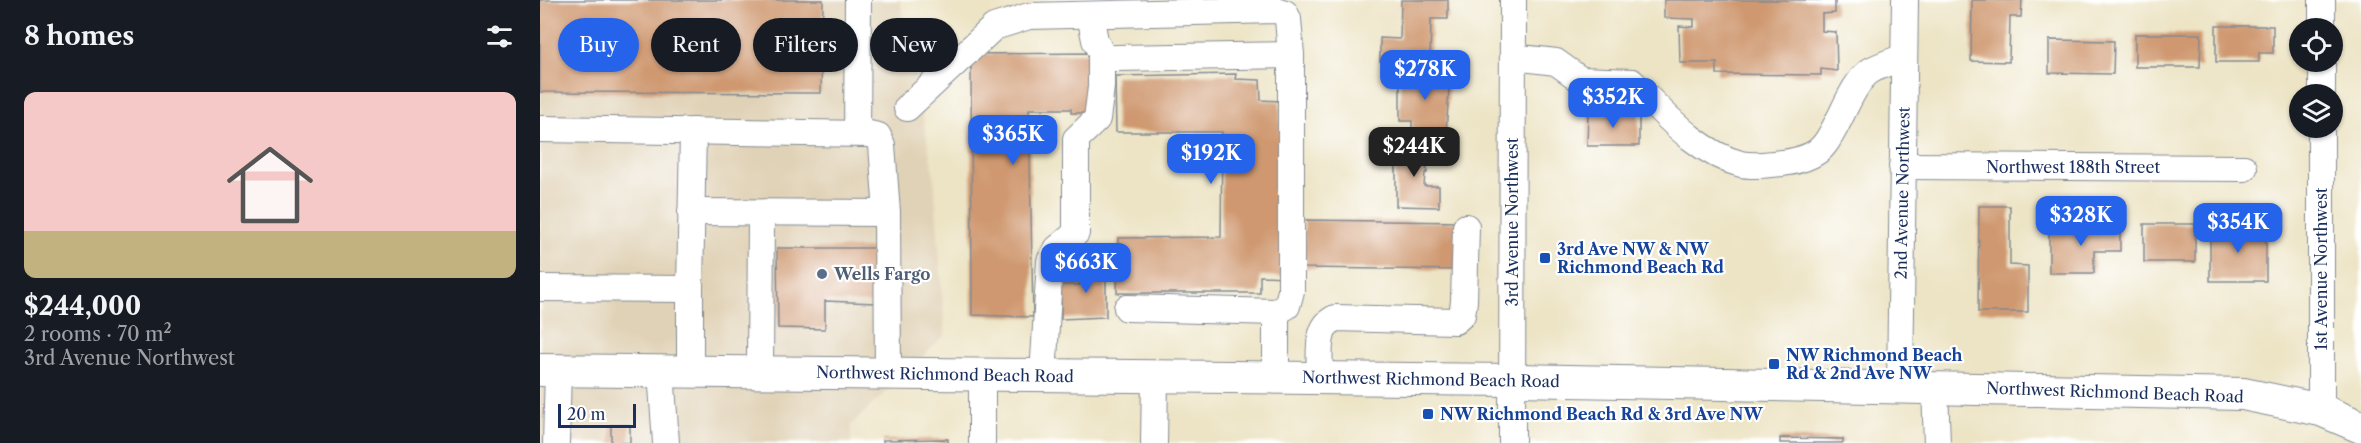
<!DOCTYPE html>
<html lang="en">
<head>
<meta charset="utf-8">
<style>
  :root { --surface:#171b24; --page:#20242c; --text:#f1f3f6; --muted:#9ea1a6; --line:#363941; --accent:#2563eb }
  body { margin:0; font-family:"Libre Caslon Text",serif; background:var(--page); color:var(--text); height:100vh; display:flex; flex-direction:column; font-size:22px; white-space:nowrap }
  * { box-sizing:border-box; margin:0 }
  p { font-size:20px; color:var(--muted) }
  .icon { flex:none; width:33px; height:33px; fill:none; stroke:currentColor; stroke-width:2; stroke-linecap:round; stroke-linejoin:round }
  .map { position:relative; flex:1; overflow:hidden }
  .panel { display:flex; flex-direction:column; background:var(--surface); width:540px }
  .panel>* { flex:none }
  .hud { position:absolute; left:18px; top:18px; width:570px; height:54px; display:flex; gap:12px }
  .tools { position:absolute; left:1749px; top:18px; display:grid; gap:12px }
  .tools a { display:grid; place-items:center; width:54px; height:54px; border-radius:50%; background:var(--surface); box-shadow:0 2px 4px #0004; font-size:30px }
  .scale { position:absolute; left:18px; bottom:15px; width:78px; box-sizing:border-box; padding-left:6px; border:3px solid #1b2f5e; border-top:0; font-size:16px; line-height:21px; white-space:nowrap; color:#1b2f5e; -webkit-text-stroke:4px #fff; paint-order:stroke }
  .price { position:absolute; translate:-50% -51px; padding:0 14px; border-radius:12px; background:var(--accent); color:#fff; font-size:20px; line-height:39px; filter:drop-shadow(0 2px 3px #0008) }
  .price::after { content:''; position:absolute; left:50%; top:36px; width:18px; height:14px; margin-left:-9px; background:inherit; clip-path:polygon(0 0,100% 0,50% 100%) }
  .price.current { background:#222; color:#fff }
  ul { padding:0; list-style:none }
  li { display:grid; align-content:center; gap:12px; height:318px; padding:0 24px }
  li+li { border-top:2px solid var(--line) }
  li span { display:grid; place-items:center; height:186px; border-radius:12px; color:#555 }
  li>.icon { margin-inline-start:auto }
  span .icon { width:108px; height:108px; fill:#fffc; stroke-width:1 }
  li b { font-size:26px }
  h2 { display:flex; justify-content:space-between; align-items:center; height:72px; padding:0 24px; font-size:26px }
  .tag { padding:0 21px; border-radius:27px; background:var(--surface); box-shadow:0 2px 4px #0004; font-size:21px; line-height:54px }
  .tag.current { background:var(--accent); color:#fff }
  main { display:flex; flex:1; min-height:0 }
  .map>svg:first-child { display:block }
  .built { fill:#e0d2b6 }
  .building { fill:#cf986f }
  .lines { fill:none; stroke-linecap:round; stroke-linejoin:round }
  .minor-casing { stroke:#848a92; stroke-width:28 }
  .major-casing { stroke:#848a92; stroke-width:34 }
  .minor { stroke:#fff; stroke-width:26 }
  .major { stroke:#fff; stroke-width:32 }
  .transit-dot { fill:#1a4fb4; stroke:#fff; stroke-width:2 }
  .service-dot { fill:#5c6f8a; stroke:#fff; stroke-width:2 }
  .labels { text-anchor:middle; stroke-width:4.5; stroke-linejoin:round; paint-order:stroke }
  .street-label { font-size:16px; fill:#1b2f5e; stroke:#fff }
  .transit-label { font-size:16px; font-weight:bold; fill:#164399; stroke:#fff; text-anchor:start }
  .service-label { font-size:16px; font-weight:bold; fill:#4e5e75; stroke:#fff; text-anchor:start }
</style>
</head>
<body>
<main>
<section class="panel">
<h2>8 homes<svg class="icon" aria-label="filters" viewBox="0 0 24 24"><path d="M4 7h16M4 17h16"/><circle cx="9" cy="7" r="2"/><circle cx="15" cy="17" r="2"/></svg></h2>
<ul>
<li><span style="background:linear-gradient(#f6c9c9 75%,#c2b280 0)"><svg class="icon" aria-label="home" viewBox="0 0 24 24"><path d="M3 11l9-7 9 7M6 9v11h12V9"/></svg></span><div><b>$244,000</b><p>2 rooms · 70 m²</p><p>3rd Avenue Northwest</p></div></li>
</ul>
</section>
<div class="map">
<svg width="1821" height="443" viewBox="0 0 1821 443">
  <rect width="100%" height="100%" fill="#fff"/>
  <filter id="ink" filterUnits="userSpaceOnUse"><feTurbulence type="fractalNoise" baseFrequency=".0167" numOctaves="2"/><feDisplacementMap in="SourceGraphic" scale="12" xChannelSelector="R" yChannelSelector="G"/><feConvolveMatrix kernelMatrix="1 2 1 2 8 2 1 2 1" color-interpolation-filters="sRGB"/></filter>
  <filter id="wash" filterUnits="userSpaceOnUse"><feTurbulence type="fractalNoise" baseFrequency=".008" numOctaves="4" result="noise"/><feDisplacementMap in="SourceGraphic" scale="24" xChannelSelector="R" yChannelSelector="G"/><feGaussianBlur stdDeviation="1.35" result="paint"/><feColorMatrix in="noise" values="0 0 0 0 0 0 0 0 0 0 0 0 0 0 0 0 0 1.4 0 .05"/><feComposite in="paint" operator="in"/></filter>
  <g filter="url(#wash)">
    <rect width="100%" height="100%" fill="#ede4c5"/>
    <polygon class="built" points="0,0 360,0 394,176 405,335 311,425 311,443 0,443"/>
    <g id="blocks">
      <g class="building">
        <polygon points="0,0 283,0 281,93 0,92"/>
        <polygon points="861,0 908,0 908,19 891,19 890,62 840,61 840,38 860,39"/>
        <polygon points="1124,0 1295,0 1295,13 1282,14 1282,31 1296,32 1297,71 1281,69 1281,75 1177,74 1177,63 1140,63 1139,26 1154,27 1154,19 1124,18"/>
        <polygon points="1432,0 1482,0 1481,17 1470,17 1469,62 1431,61"/>
        <polygon points="1676,26 1733,26 1733,53 1719,53 1719,62 1676,62"/>
        <polygon points="1595,34 1661,34 1660,67 1595,67"/>
        <polygon points="1509,40 1574,41 1573,74 1509,73"/>
        <polygon points="555,53 555,113 531,113 531,109 489,109 493,317 432,315 431,54"/>
        <polygon points="860,71 907,72 907,88 909,88 906,134 872,134 872,121 860,121"/>
        <polygon points="696,74 695,79 720,80 721,100 740,101 746,277 720,276 720,293 577,293 578,238 681,237 682,132 576,132 575,76"/>
        <polygon points="1048,112 1099,113 1099,146 1047,146"/>
        <polygon points="856,145 885,145 887,173 885,173 884,186 899,186 899,207 856,206"/>
        <polygon points="1439,206 1470,206 1470,265 1488,266 1488,312 1438,312"/>
        <polygon points="764,220 922,222 921,270 764,268"/>
        <polygon points="1559,221 1580,221 1580,251 1554,251 1554,273 1509,273 1509,229 1559,230"/>
        <rect x="1604" y="224" width="51" height="38"/>
        <rect x="1670" y="226" width="56" height="55"/>
        <polygon points="237,248 335,248 335,303 285,301 285,329 238,328"/>
        <polygon points="540,263 566,263 566,317 521,319 521,285 540,285"/>
        <rect x="71" y="425" width="19" height="18"/>
        <polygon points="1240,438 1303,439 1303,443 1240,443"/>
        <polygon points="408,439 408,443 343,443 343,440"/>
      </g>
    </g>
  </g>
  <g filter="url(#ink)">
    <use href="#blocks" fill-opacity="0" stroke="#848a92" stroke-width="1.5"/>
    <g class="lines">
      <g class="minor-casing">
        <g id="minor">
          <polyline points="1782,28 1782,0"/>
          <path d="M973 57 1016 62 1041 80 1092 82C1124 113 1157 153 1201 164 1214 167 1230 164 1243 163 1257 161 1275 157 1284 145 1299 127 1311 84 1330 71 1340 65 1354 61 1364 57"/>
          <polyline points="576,58 751,55"/>
          <polyline points="1782,94 1782,62"/>
          <polyline points="367,108 454,27 489,16 736,10 745,13 748,19 751,55 751,291 747,306 736,312 587,308"/>
          <polyline points="0,129 329,134 338,136 342,145 347,213 151,212"/>
          <polyline points="317,133 318,0"/>
          <polyline points="1362,166 1704,168"/>
          <polyline points="347,213 348,373"/>
          <polyline points="0,288 150,289 153,131"/>
          <polyline points="150,289 150,371"/>
          <polyline points="736,312 736,377"/>
          <polyline points="121,371 126,443"/>
          <polyline points="220,372 221,213"/>
          <polyline points="503,375 510,261 517,249 536,233 536,139 557,119 561,87 561,53 555,40 550,15"/>
          <path d="M780 378C780 358 775 327 795 318L915 321 922 315 924 301 926 227"/>
          <polyline points="1360,387 1365,0"/>
          <polyline points="1395,388 1397,443"/>
          <polyline points="1781,410 1781,128"/>
          <polyline points="16,443 18,370"/>
          <polyline points="442,443 442,375"/>
          <polyline points="614,443 615,377"/>
          <polyline points="972,443 973,0"/>
        </g>
      </g>
      <g class="major-casing">
        <polyline id="major" points="0,370 972,380 1703,394 1781,410 1821,427"/>
      </g>
      <use href="#minor" class="minor"/>
      <use href="#major" class="major"/>
    </g>
  </g>
  <g class="transit-dot">
    <rect x="999" y="252" width="12" height="12" rx="3"/>
    <rect x="1228" y="358" width="12" height="12" rx="3"/>
    <rect x="882" y="408" width="12" height="12" rx="3"/>
  </g>
  <circle class="service-dot" cx="282" cy="274" r="6"/>
  <g class="labels">
    <g class="street-label">
      <text x="1533" y="173">Northwest 188th Street</text>
      <text transform="translate(1362 193) rotate(-89)" y="6">2nd Avenue Northwest</text>
      <text transform="translate(972 222) rotate(-90)" y="6">3rd Avenue Northwest</text>
      <text transform="translate(1781 269) rotate(-90)" y="6">1st Avenue Northwest</text>
      <text transform="translate(405 374) rotate(1)" y="6">Northwest Richmond Beach Road</text>
      <text transform="translate(891 379) rotate(1)" y="6">Northwest Richmond Beach Road</text>
      <text transform="translate(1575 392) rotate(2)" y="6">Northwest Richmond Beach Road</text>
    </g>
    <g class="transit-label">
      <text x="1017" y="255">3rd Ave NW &amp; NW<tspan x="1017" dy="18">Richmond Beach Rd</tspan></text>
      <text x="1246" y="361">NW Richmond Beach<tspan x="1246" dy="18">Rd &amp; 2nd Ave NW</tspan></text>
      <text x="900" y="420">NW Richmond Beach Rd &amp; 3rd Ave NW</text>
    </g>
    <g class="service-label">
      <text x="294" y="280">Wells Fargo</text>
    </g>
  </g>
</svg>
<div class="tools">
<a><svg class="icon" aria-label="locate" viewBox="0 0 24 24"><circle cx="12" cy="12" r="6"/><path d="M12 2v4M12 18v4M2 12h4M18 12h4"/></svg></a>
<a><svg class="icon" aria-label="layers" viewBox="0 0 24 24"><path d="M12 4l9 5-9 5-9-5zM3 14l9 5 9-5"/></svg></a>
</div>
<div class="scale">20 m</div>
<b class="price" style="left:885px;top:101px">$278K</b>
<b class="price" style="left:1073px;top:129px">$352K</b>
<b class="price" style="left:473px;top:166px">$365K</b>
<b class="price current" style="left:874px;top:178px">$244K</b>
<b class="price" style="left:671px;top:185px">$192K</b>
<b class="price" style="left:1541px;top:247px">$328K</b>
<b class="price" style="left:1698px;top:254px">$354K</b>
<b class="price" style="left:546px;top:294px">$663K</b>
<div class="hud">
<a class="tag current">Buy</a>
<a class="tag">Rent</a>
<a class="tag">Filters</a>
<a class="tag">New</a>
</div>
</div>
</main>
</body>
</html>
